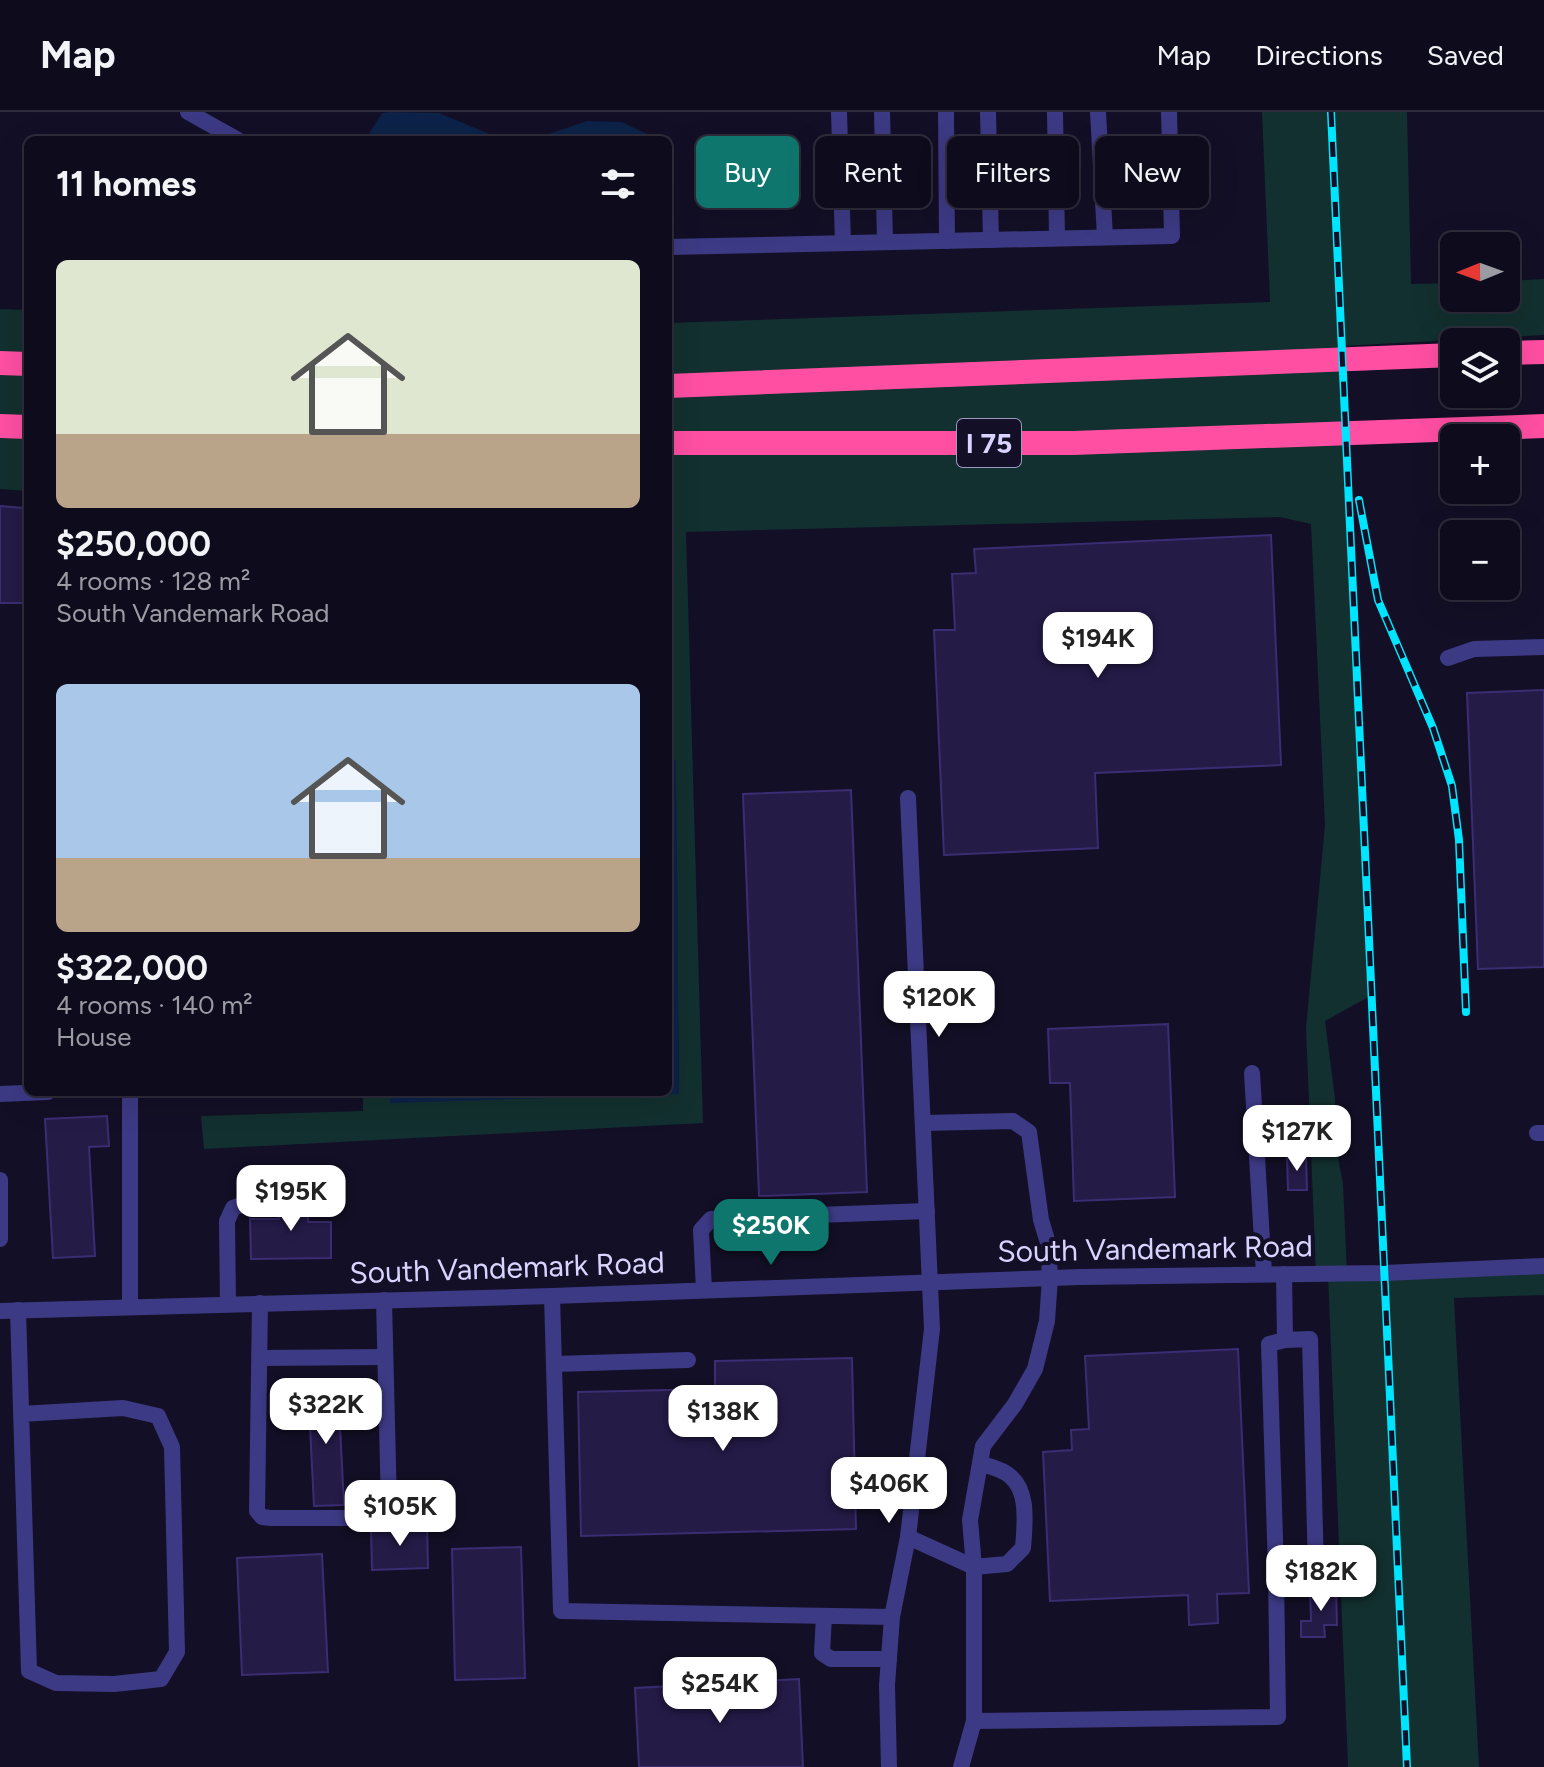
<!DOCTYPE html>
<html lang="en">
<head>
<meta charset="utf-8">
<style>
  :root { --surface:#0e0b1c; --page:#171425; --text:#f1f3f6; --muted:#9b9ba3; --line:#2e2b3b; --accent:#0f766e }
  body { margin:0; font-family:Figtree,sans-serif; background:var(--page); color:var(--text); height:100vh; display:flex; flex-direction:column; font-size:30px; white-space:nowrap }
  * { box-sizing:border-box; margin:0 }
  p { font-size:26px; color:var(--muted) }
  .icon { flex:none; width:44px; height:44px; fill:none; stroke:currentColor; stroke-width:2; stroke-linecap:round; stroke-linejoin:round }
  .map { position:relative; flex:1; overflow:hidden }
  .panel { position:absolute; left:24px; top:24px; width:648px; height:960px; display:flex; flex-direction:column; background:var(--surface); border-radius:12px; box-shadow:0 8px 32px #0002,0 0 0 2px var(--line) }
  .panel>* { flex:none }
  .guide { position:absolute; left:696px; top:24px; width:728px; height:72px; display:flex; gap:16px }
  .needle { width:52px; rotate:269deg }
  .tools { position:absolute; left:1440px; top:120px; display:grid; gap:16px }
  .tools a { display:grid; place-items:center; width:80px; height:80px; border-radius:12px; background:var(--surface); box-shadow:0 8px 32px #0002,0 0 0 2px var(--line); font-size:40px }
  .price { position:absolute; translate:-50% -68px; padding:0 18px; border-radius:16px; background:#fff; color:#222; font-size:26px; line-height:52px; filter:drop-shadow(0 2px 4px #0008) }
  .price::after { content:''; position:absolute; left:50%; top:48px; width:24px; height:18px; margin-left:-12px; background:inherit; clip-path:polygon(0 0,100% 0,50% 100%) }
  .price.on { background:var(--accent); color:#fff }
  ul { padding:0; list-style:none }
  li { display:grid; align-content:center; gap:16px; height:424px; padding:0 32px }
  li span { display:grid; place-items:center; height:248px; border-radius:12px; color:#555 }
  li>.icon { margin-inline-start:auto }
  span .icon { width:144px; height:144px; fill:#fffc; stroke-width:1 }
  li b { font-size:34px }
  h2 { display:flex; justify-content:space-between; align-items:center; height:96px; padding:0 32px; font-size:34px }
  .chip { padding:0 28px; border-radius:12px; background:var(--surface); box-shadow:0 8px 32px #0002,0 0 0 2px var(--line); font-size:28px; line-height:72px }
  .chip.on { background:var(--accent); color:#fff }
  header { display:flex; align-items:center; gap:48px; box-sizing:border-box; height:112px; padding:0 40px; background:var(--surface); border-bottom:2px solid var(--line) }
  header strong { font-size:38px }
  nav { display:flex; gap:44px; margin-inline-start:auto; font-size:28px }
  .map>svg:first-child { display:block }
  .green { fill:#12302f }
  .water { fill:#0c2248 }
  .building { fill:#241b47; stroke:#3b2d73; stroke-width:2 }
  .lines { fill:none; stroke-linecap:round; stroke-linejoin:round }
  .minor { stroke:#3d3a85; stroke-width:16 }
  .highway { stroke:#ff4fa3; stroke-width:24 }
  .rail-casing { stroke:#00e5ff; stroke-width:8 }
  .rail { stroke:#130f26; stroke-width:5; stroke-dasharray:15; stroke-linecap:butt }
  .labels { text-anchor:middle; stroke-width:8; stroke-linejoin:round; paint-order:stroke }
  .shield { fill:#130f26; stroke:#9e99be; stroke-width:2 }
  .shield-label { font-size:28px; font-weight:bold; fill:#d9d4ff }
  .street-label { font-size:30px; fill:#d9d4ff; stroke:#130f26 }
</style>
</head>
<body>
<header>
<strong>Map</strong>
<nav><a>Map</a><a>Directions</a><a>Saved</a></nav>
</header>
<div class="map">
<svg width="1544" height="1655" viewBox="0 0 1544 1655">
  <rect width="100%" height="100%" fill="#130f26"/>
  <g class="green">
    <polygon points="1262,0 1407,0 1411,172 1454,171 1454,186 1506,186 1506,169 1544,167 1544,223 1342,234 1372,883 1325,909 1335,986 1335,1029 1343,1072 1347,1161 1544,1154 1544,1183 1454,1186 1479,1655 1348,1655 1328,1162 1316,1162 1306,916 1325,713 1311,412 1280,405 686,420 703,1011 204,1037 201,1004 363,999 363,980 390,980 390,990 679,981 675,648 668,650 668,211 1270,190"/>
    <polygon points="0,197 28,198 28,379 0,377"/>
  </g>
  <g class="water">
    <polygon points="391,0 439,1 492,23 537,26 587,9 622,10 653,25 653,28 369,28 368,23 382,1"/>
    <polygon points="676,648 679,982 390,991 390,980 668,980 668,650"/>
  </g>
  <g class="building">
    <polygon points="0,394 23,396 23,491 0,491"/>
    <polygon points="1271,423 1281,653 1095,661 1098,736 944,743 934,518 955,518 952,462 976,461 974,437"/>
    <polygon points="1544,578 1544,855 1478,857 1467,581"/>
    <polygon points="851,678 867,1080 759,1084 743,682"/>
    <polygon points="1168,912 1175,1085 1074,1089 1070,971 1050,971 1048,917"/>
    <polygon points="107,1004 109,1034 89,1035 95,1144 53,1146 45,1007"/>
    <polygon points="1306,1044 1307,1078 1288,1078 1287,1045"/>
    <polygon points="308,1081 308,1110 331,1110 331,1146 251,1147 250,1107 279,1107 278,1082"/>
    <polygon points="1238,1237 1249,1481 1217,1482 1218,1511 1189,1513 1188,1483 1050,1489 1043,1340 1072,1338 1071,1318 1089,1317 1085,1244"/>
    <polygon points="852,1246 856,1417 581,1424 578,1280 715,1277 715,1249"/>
    <polygon points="338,1274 344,1393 314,1394 308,1275"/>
    <polygon points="427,1413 428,1456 372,1458 371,1417"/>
    <polygon points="521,1435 525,1566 455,1568 452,1437"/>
    <polygon points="322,1442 328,1560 242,1563 237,1446"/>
    <polygon points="1336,1477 1337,1513 1324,1513 1325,1525 1301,1525 1301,1509 1311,1509 1310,1478"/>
    <polygon points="799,1567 803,1655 639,1655 635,1576"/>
  </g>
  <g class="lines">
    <g class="minor">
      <polyline points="188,0 238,28"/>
      <polyline points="839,0 843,131"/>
      <polyline points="882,0 885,130"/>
      <polyline points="946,0 947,129"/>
      <polyline points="988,0 991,128"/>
      <polyline points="1055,0 1057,126"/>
      <polyline points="1098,0 1105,125"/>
      <polyline points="668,135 1172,124 1169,0"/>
      <polyline points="1448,546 1474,537 1544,535"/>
      <polyline points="1252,961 1264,1162"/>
      <polyline points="130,980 130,1195"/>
      <polyline points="0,982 48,980"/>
      <polyline points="923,1011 1013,1009 1029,1020 1041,1108 1048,1131 1050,1166 1047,1209 1035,1257 1015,1292 983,1334 980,1351 970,1408 974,1455 974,1609 961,1655"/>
      <polyline points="1537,1021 1544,1021"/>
      <polyline points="0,1068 0,1127"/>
      <polyline points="704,1178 701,1118 711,1107 927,1099"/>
      <polyline points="552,1184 561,1499 892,1505"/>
      <polyline points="260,1191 257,1399 262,1405 271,1406 379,1406 389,1395 384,1188"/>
      <polyline points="228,1192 227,1109 233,1096 261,1085"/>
      <polyline points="18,1198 29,1559 56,1571 114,1572 161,1567 177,1540 172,1335 158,1304 123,1296 21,1302"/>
      <polyline points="0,1199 552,1184 1080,1165 1384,1161 1544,1154"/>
      <polyline points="260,1246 385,1245"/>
      <polyline points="554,1252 688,1248"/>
      <path d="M908 1425 974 1455 1007 1452 1023 1436C1025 1410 1030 1374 1004 1360 997 1356 988 1354 980 1351"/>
      <polyline points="1276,1459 1269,1232 1285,1228"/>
      <polyline points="824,1504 822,1541 831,1547 889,1547"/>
      <polyline points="974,1609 1278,1605 1276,1459 1316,1458 1310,1227 1285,1228 1284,1162"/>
      <polyline points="889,1655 887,1573 892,1505 908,1425 932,1217 908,686"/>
    </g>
    <g class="highway">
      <polyline points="1506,241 1544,240"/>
      <polyline points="0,251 28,252"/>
      <polyline points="668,274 1454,243"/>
      <polyline points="0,314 28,315"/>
      <polyline points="668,331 1073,331 1544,314"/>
    </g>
    <g class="rail-casing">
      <g id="rail">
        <polyline points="1331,0 1407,1655"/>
        <polyline points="1359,388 1378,488 1433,616 1452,674 1459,728 1466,900"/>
      </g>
    </g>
    <use href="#rail" class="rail"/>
  </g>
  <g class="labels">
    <rect class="shield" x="957" y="307" width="64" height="48" rx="6"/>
    <g class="shield-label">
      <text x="989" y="341">I 75</text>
    </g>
    <g class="street-label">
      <text transform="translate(1155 1137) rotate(-1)" y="10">South Vandemark Road</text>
      <text transform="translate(507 1156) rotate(-2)" y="10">South Vandemark Road</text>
    </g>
  </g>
</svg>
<div class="tools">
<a><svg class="needle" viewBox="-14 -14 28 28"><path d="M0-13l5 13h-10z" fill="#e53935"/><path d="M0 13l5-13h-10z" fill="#9b9ba3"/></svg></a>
<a><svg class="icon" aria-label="layers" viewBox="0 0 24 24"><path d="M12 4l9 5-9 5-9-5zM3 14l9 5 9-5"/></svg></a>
<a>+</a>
<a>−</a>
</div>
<b class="price" style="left:1098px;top:568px">$194K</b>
<b class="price" style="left:939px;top:927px">$120K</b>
<b class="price" style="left:1297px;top:1061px">$127K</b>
<b class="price" style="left:291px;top:1121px">$195K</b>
<b class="price on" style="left:771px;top:1155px">$250K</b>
<b class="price" style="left:326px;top:1334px">$322K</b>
<b class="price" style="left:723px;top:1341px">$138K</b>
<b class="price" style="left:889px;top:1413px">$406K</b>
<b class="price" style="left:400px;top:1436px">$105K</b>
<b class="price" style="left:1321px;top:1501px">$182K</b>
<b class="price" style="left:720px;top:1613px">$254K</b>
<div class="guide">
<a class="chip on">Buy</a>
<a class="chip">Rent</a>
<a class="chip">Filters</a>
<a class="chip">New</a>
</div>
<section class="panel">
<h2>11 homes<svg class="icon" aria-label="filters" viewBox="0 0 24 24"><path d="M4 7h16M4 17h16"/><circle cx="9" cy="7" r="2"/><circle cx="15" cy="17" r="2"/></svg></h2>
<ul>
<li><span style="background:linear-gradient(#dfe7d0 70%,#b9a48a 0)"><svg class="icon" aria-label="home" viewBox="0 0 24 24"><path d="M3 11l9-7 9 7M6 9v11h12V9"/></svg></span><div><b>$250,000</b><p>4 rooms · 128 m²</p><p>South Vandemark Road</p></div></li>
<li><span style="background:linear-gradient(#a9c7e8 70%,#b9a48a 0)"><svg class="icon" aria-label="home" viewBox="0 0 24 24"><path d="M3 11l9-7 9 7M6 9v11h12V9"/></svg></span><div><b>$322,000</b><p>4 rooms · 140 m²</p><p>House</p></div></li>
</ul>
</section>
</div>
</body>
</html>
